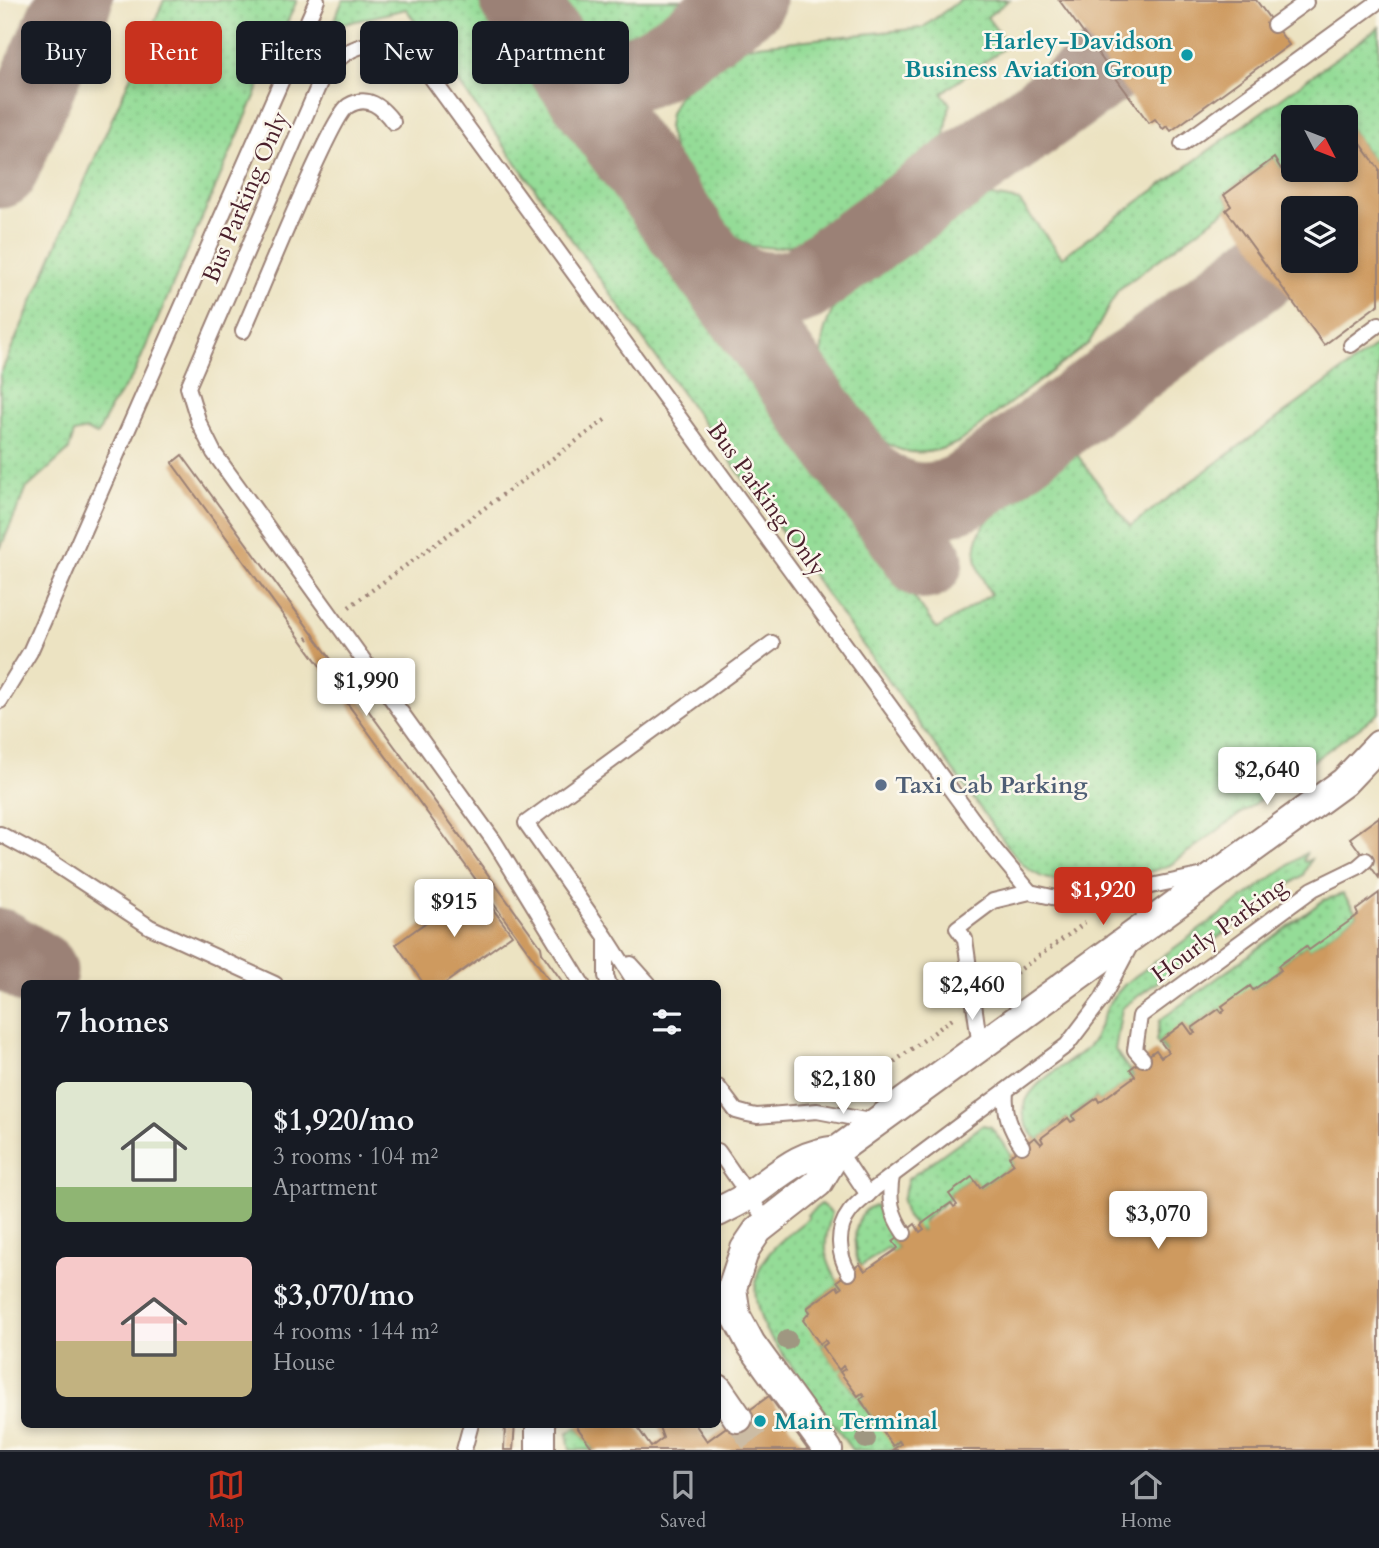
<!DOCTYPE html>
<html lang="en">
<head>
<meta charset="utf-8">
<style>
  :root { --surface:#171b24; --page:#242831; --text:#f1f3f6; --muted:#9ea1a6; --line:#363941; --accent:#c8321e }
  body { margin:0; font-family:Cardo,serif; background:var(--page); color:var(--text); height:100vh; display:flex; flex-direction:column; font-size:26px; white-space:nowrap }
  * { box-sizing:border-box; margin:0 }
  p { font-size:23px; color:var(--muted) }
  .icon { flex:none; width:38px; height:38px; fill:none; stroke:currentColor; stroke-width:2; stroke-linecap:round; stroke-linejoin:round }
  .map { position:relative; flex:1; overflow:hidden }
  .sheet { position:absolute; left:21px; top:980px; width:700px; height:448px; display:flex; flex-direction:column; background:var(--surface); border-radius:10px; box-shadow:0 4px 10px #0003 }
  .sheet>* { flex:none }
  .banner { position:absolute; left:21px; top:21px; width:700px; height:63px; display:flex; gap:14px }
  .needle { width:46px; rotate:132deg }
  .controls { position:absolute; left:1281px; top:105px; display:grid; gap:14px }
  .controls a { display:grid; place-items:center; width:77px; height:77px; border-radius:10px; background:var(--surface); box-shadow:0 4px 10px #0003; font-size:35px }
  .price { position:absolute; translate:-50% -60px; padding:0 16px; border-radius:7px; background:#fff; color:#222; font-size:23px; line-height:46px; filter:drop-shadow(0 2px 4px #0008) }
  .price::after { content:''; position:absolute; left:50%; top:42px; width:21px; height:16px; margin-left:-10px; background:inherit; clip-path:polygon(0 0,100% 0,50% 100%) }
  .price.selected { background:var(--accent); color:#fff }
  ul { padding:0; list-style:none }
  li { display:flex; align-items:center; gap:21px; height:175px; padding:0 35px }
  li span { display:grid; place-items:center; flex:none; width:196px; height:140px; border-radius:10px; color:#555 }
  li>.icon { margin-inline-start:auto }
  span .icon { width:84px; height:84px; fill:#fffc; stroke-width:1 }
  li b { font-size:30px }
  h2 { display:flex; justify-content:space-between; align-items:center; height:84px; padding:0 35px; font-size:30px }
  .tag { padding:0 24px; border-radius:10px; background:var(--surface); box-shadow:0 4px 10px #0003; font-size:24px; line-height:63px }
  .tag.selected { background:var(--accent); color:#fff }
  .menu { display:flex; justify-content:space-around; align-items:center; height:98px; border-top:2px solid var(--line); background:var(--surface); font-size:19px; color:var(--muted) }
  .menu a { display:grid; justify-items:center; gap:4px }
  .menu .selected { color:var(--accent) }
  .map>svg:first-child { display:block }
  .grass { fill:url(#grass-dots); stroke:#6f7e61; stroke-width:2 }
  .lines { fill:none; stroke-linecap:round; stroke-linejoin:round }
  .taxiway { stroke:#9b8176; stroke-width:77 }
  .building { fill:#ce9a5e; fill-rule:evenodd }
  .street-tunnel { stroke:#ccbca4; stroke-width:28; stroke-dasharray:28 14; stroke-linecap:butt }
  .lane-casing { stroke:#9b8176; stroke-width:18 }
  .street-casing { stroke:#9b8176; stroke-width:32 }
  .path { stroke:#9b8176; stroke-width:4.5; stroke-dasharray:2 5; stroke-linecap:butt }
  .lane { stroke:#fff; stroke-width:14 }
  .street { stroke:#fff; stroke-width:28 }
  .tree { fill:#9f9781 }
  .culture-dot { fill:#0f9aa8; stroke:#fbf7ec; stroke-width:2.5 }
  .service-dot { fill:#5c6f8a; stroke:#fbf7ec; stroke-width:2.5 }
  .labels { text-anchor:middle; stroke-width:5; stroke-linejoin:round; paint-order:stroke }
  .culture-label { font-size:24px; font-weight:bold; fill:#0d838f; stroke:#fbf7ec; text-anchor:end }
  .street-label { font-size:24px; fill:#4a1f2b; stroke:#fbf7ec }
  .service-label { font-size:24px; font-weight:bold; fill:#4e5e75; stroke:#fbf7ec; text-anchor:start }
</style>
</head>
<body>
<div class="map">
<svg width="1379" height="1450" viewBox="0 0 1379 1450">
  <defs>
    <pattern id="grass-dots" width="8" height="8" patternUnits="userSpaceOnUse" patternTransform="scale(1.75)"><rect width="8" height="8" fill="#94dc97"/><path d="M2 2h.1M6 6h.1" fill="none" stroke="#81bc82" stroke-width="1.8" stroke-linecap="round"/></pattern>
  </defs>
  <rect width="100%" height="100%" fill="#fbf7ec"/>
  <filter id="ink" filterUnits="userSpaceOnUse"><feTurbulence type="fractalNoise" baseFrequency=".0143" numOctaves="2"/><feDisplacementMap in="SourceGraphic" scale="14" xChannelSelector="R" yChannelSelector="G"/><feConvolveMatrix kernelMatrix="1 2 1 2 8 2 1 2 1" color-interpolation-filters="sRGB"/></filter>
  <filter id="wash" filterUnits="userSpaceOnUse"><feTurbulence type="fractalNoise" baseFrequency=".00686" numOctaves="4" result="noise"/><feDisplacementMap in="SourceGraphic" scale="28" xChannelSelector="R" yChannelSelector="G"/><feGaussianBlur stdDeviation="1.57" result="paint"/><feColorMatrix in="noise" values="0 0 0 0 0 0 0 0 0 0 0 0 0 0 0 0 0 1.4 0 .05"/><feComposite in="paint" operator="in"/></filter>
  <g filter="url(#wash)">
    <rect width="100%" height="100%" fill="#ece3c2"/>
    <g class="grass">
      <polygon points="164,0 297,0 134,374 110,408 99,433 97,435 86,430 74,433 69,450 26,489 0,549 0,375"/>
      <path d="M343 0H479L937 629 991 594C959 544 980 521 1022 491 1039 478 1057 465 1075 452L1130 526 1379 344V713L1170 865C1139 877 1065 891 1036 874 1024 868 1016 857 1008 847L406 9 331 27Z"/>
      <polygon points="559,0 689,0 644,33 619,37 603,36 581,27"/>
      <polygon points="960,0 1009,0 987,17 1008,45 942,93 950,104 944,141 801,243 775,248 751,246 737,238 723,225 675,157 668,127 670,113 677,98 692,82 738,47 922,28"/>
      <path d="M1379 27V169L1346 123V117H1293V160L1281 169 1273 158 1224 195 1231 206 1118 290 1089 343 959 442C886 477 863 419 826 369 816 347 826 320 838 301L982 194 1019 201 1062 257Z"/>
      <path d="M1307 852 1303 860 1305 862 1311 859 1303 875 1122 1008 1115 1050 1134 1077 1099 1102 1096 1098 1072 1115 1075 1120 1071 1122 1067 1118 1041 1138 1043 1142 1041 1144C1035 1136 1026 1129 1024 1117 1018 1087 1068 1065 1088 1047L1093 1041 1110 1001 1126 983Z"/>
      <polygon points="1343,894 1358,915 1309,950 1306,946 1278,966 1281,970 1253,990 1223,1007 1225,1010 1222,1013 1219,1009 1192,1028 1195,1033 1192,1034 1184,1024 1160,1041 1168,1052 1166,1054 1156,1041 1160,1020 1324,900"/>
      <polygon points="983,1125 991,1127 1011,1155 1009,1157 1014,1164 980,1188 972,1177 949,1194 951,1197 923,1221 924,1229 920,1232 906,1216 902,1201 908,1179"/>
      <path d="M821 1204 832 1213C822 1245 823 1260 842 1288L839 1290 836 1287 807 1307 810 1312 807 1314 821 1344 825 1340 827 1343 822 1347 839 1369 843 1366 845 1369 841 1373 857 1396 862 1393 865 1396 860 1400 875 1420 880 1417 901 1444 892 1450H852L766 1331C740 1273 765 1252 809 1218L807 1215Z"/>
      <path d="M875 1205C881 1211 890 1237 898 1248L892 1252 887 1248 861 1266C850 1251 853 1211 875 1205Z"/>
      <polygon points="577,1427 594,1450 570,1450 567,1434"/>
    </g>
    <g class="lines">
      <g class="taxiway">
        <polyline points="518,0 925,561"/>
        <path d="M557 53C606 94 644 75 689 42 708 28 727 14 747 0"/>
        <polyline points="0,170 74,0"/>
        <path d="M713 267C740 289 771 297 804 283L1108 66"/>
        <path d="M863 475C894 504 933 509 969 488L1267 267"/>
        <polyline points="0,947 39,971"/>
      </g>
    </g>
    <g id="blocks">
      <g class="building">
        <polygon points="1059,0 1256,0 1289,45 1171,131 1167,126 1163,129 1155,119 1149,123"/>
        <path d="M1346 123 1379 169V304L1324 345 1226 210 1231 206 1224 195 1274 158 1281 169 1293 160V170H1346ZM1293 208H1346V261H1293Z"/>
        <polygon points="182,455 541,947 542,953 564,984 552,984 172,463"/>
        <polygon points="1379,817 1379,878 1350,838"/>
        <polygon points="476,886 512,935 444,984 424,984 396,944"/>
        <polygon points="1379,893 1379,1450 892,1450 901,1444 899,1441 893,1446 877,1424 882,1420 880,1417 875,1421 860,1399 865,1396 862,1393 858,1396 840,1372 845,1369 843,1366 839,1370 822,1347 827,1343 825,1340 820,1344 803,1320 810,1312 807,1308 837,1286 839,1290 842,1288 837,1281 860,1264 865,1271 898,1248 893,1241 915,1224 920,1232 924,1229 921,1225 923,1223 951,1203 954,1207 957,1205 949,1194 972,1177 980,1188 1014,1164 1009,1157 1035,1137 1041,1144 1043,1142 1041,1138 1068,1118 1071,1122 1075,1120 1072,1116 1097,1098 1099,1102 1135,1076 1130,1069 1156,1050 1161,1057 1168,1052 1160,1041 1184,1023 1192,1034 1195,1033 1192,1028 1219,1009 1222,1013 1225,1010 1222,1006 1250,986 1253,990 1281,970 1278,966 1306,946 1309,950 1358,915 1356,910"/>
        <polygon points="769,1396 808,1450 594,1450 577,1427 580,1424 635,1424 651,1447 663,1438 658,1424 695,1424 707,1441"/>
        <polygon points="505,1424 515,1424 513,1450 504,1450"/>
      </g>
    </g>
  </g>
  <g filter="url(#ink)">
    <use href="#blocks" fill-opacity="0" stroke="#9b8176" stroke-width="2"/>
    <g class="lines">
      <polyline class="street-tunnel" points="738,1418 761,1450"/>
      <g class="lane-casing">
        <g id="lane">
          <polyline points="1274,25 1306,2"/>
          <polyline points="1182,144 1379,1"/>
          <path d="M243 331C258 298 330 118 348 106 368 94 382 107 393 122"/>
          <polyline points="1351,345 1379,324"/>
          <polyline points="0,701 30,652 317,0"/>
          <polyline points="0,834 50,861 150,927 275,984"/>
          <polyline points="606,938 606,976 609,984"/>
          <polyline points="631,964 649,984"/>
          <path d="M582 984 494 841 214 453 199 423 188 387 321 80C345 44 365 42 406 43L995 850 1030 892"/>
          <polyline points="636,984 606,937 526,823 772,643"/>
          <polyline points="980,1047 965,939 957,928 993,901 1030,892 1074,902 1204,875"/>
          <polyline points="1143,1059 1135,1050 1140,1016 1313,889 1358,867 1366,860"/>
          <polyline points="718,1087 736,1111 747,1114 757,1116 817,1111 875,1122"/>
          <path d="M1006 1091C1004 1113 1010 1129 1022 1146"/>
          <polyline points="838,1150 868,1195"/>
          <polyline points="718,1151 767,1222"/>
          <path d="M892 1176C888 1199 891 1214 904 1233"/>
          <path d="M849 1273C838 1255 836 1230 849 1213 855 1204 866 1197 874 1189L1067 1045 1102 999 1130 946"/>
          <polyline points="464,1450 471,1424"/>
        </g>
      </g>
      <g class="street-casing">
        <g id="street">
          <path d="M718 1212C729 1206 741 1201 751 1194 782 1172 798 1154 838 1150L1344 782 1379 745"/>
          <polyline points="718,1389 738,1418"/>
          <polyline points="540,1424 540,1450"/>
          <polyline points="828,1450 751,1344 736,1316 732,1288 745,1249 758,1230 818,1183 838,1150"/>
        </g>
      </g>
      <g class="path">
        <polyline points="349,607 608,418"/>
        <polyline points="307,639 317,632"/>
        <polyline points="993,989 1085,923"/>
        <polyline points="849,1095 955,1017"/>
      </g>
      <use href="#lane" class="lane"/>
      <use href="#street" class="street"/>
    </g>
    <g class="tree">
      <circle cx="787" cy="1340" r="10"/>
      <circle cx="866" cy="1439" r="10"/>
    </g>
  </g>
  <g class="culture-dot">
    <circle cx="1187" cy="55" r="7"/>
    <circle cx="760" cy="1421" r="7"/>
  </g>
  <circle class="service-dot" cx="881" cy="785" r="7"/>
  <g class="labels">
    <g class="culture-label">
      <text x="1173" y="49">Harley-Davidson<tspan x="1173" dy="28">Business Aviation Group</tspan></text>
      <text x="774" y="1429" text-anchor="start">Main Terminal</text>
    </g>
    <g class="street-label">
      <text transform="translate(245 197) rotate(-67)" y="8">Bus Parking Only</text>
      <text transform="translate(767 499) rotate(54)" y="8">Bus Parking Only</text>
      <text transform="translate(1219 930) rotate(-36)" y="8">Hourly Parking</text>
    </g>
    <g class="service-label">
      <text x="895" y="793">Taxi Cab Parking</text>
    </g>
  </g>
</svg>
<div class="controls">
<a><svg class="needle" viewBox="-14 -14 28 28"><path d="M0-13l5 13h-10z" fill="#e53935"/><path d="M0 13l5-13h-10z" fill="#9ea1a6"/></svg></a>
<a><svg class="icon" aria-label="layers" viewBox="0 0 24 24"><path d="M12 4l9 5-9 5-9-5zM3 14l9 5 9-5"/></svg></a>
</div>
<b class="price" style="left:366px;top:718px">$1,990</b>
<b class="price" style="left:1267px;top:807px">$2,640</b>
<b class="price selected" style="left:1103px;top:927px">$1,920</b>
<b class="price" style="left:454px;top:939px">$915</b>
<b class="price" style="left:972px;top:1022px">$2,460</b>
<b class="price" style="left:843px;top:1116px">$2,180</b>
<b class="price" style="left:1158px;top:1251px">$3,070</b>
<div class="banner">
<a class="tag">Buy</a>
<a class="tag selected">Rent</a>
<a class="tag">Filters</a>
<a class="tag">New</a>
<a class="tag">Apartment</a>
</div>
<section class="sheet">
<h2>7 homes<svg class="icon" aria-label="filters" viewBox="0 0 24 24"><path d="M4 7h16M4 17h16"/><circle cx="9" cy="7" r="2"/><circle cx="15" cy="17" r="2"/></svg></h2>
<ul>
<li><span style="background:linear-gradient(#dfe7d0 75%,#8fb573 0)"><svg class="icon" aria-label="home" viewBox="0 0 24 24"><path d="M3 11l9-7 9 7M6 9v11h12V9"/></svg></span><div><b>$1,920/mo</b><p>3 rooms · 104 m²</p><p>Apartment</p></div></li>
<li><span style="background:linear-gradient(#f6c9c9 60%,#c2b280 0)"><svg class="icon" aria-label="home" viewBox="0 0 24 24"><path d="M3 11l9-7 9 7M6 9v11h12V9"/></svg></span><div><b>$3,070/mo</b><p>4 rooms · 144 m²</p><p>House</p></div></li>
</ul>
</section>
</div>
<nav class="menu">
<a class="selected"><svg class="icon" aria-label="map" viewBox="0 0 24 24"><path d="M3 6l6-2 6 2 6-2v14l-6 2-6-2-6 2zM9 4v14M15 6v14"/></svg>Map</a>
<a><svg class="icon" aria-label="saved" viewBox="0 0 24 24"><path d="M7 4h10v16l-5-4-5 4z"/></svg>Saved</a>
<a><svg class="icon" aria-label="home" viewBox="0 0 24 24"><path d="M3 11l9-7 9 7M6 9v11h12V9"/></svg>Home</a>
</nav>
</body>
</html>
